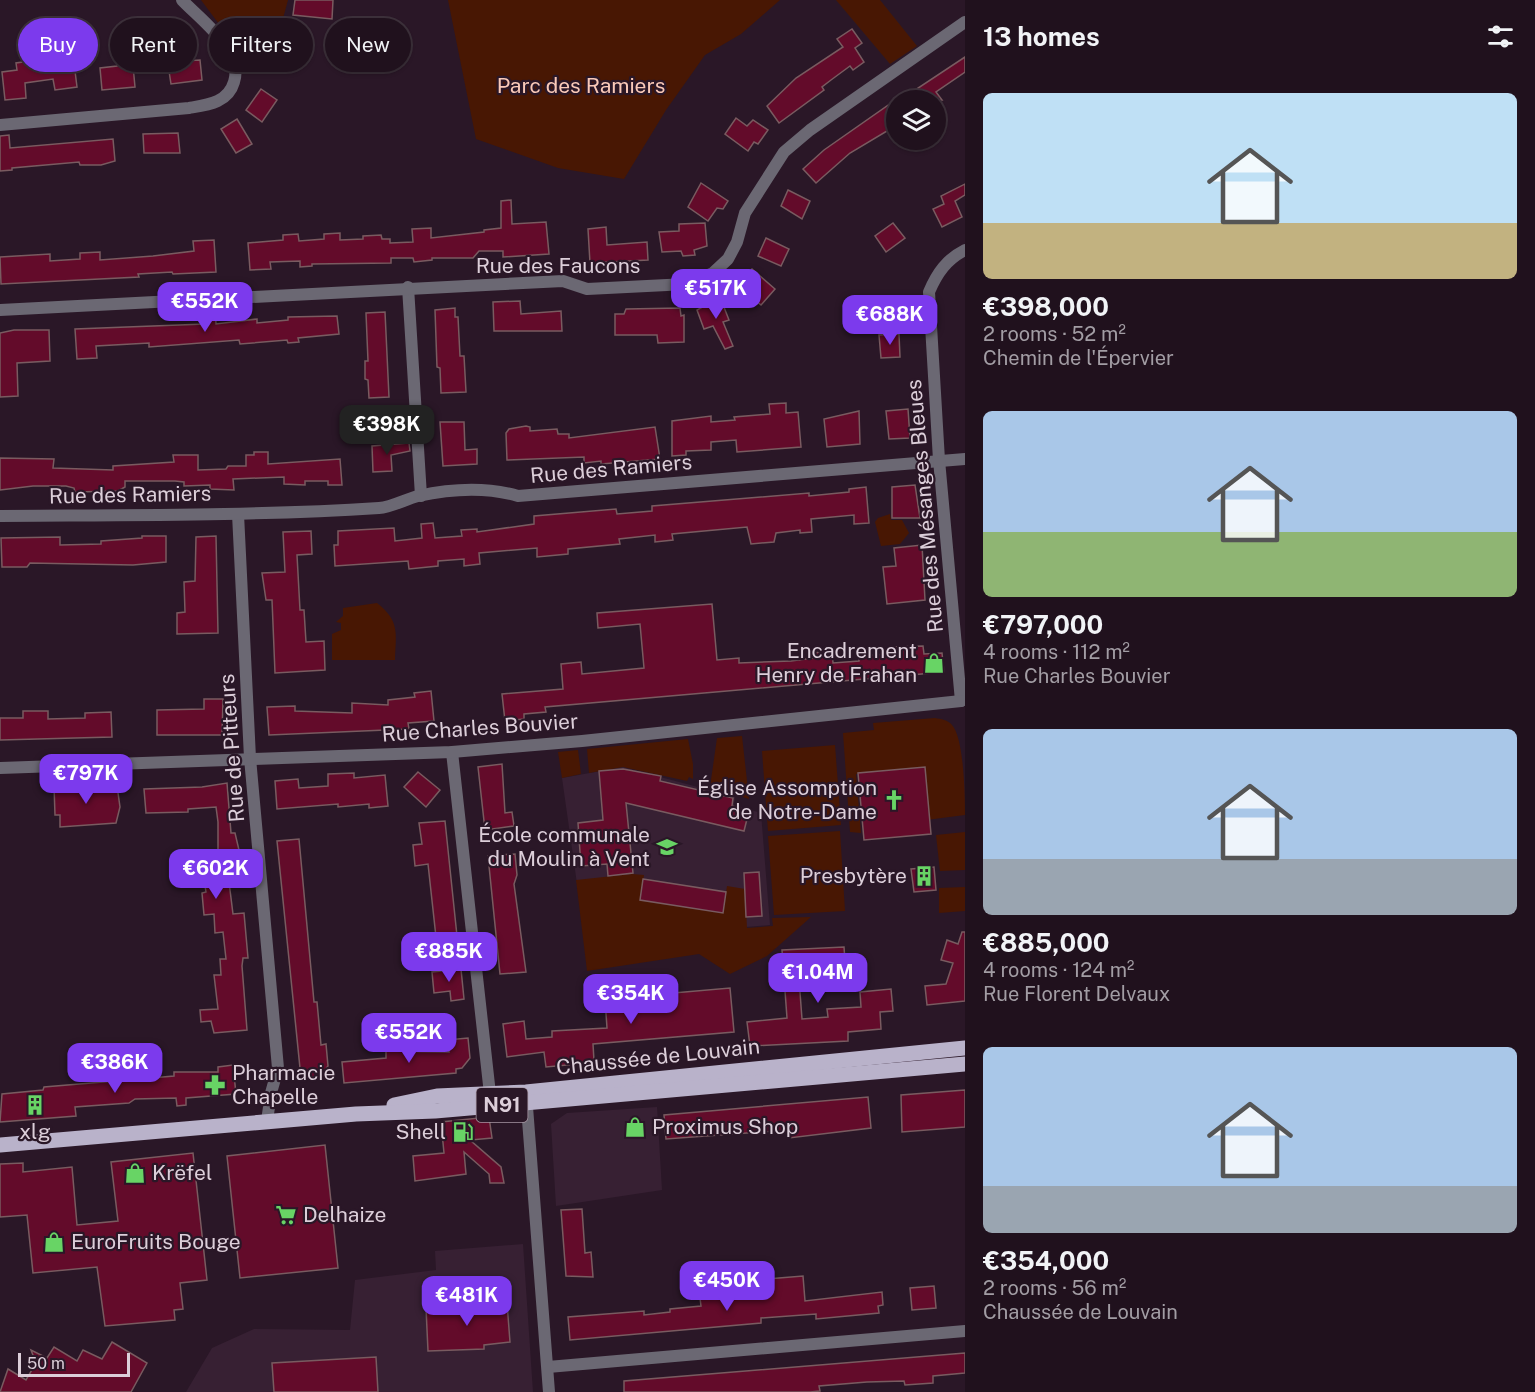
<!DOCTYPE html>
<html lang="en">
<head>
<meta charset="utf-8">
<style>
  :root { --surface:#20111d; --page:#281a26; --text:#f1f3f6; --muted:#a29da4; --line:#3d313b; --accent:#7c3aed }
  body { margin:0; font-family:"Public Sans",sans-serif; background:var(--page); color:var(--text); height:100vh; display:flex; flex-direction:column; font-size:22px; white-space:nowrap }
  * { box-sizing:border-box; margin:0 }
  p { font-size:20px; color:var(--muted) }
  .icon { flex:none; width:33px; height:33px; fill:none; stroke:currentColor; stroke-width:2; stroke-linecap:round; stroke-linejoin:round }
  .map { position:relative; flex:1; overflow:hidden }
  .panel { display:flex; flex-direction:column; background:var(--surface); width:570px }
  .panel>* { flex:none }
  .hud { position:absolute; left:18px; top:18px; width:570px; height:54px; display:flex; gap:12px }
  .fabs { position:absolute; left:886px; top:90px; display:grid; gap:12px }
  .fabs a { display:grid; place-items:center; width:60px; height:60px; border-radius:50%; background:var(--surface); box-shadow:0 2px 4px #0004,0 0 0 2px var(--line); font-size:30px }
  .scale { position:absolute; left:18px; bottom:15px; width:112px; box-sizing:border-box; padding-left:6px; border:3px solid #dcced9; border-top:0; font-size:16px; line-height:21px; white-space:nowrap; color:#dcced9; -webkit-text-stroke:4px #2a1727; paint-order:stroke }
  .price { position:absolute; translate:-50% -51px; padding:0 14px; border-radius:12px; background:var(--accent); color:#fff; font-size:20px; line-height:39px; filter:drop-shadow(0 2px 3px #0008) }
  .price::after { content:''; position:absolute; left:50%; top:36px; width:18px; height:14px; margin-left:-9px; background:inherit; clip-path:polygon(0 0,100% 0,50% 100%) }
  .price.active { background:#222; color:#fff }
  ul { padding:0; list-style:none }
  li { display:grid; align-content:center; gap:12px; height:318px; padding:0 18px }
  li span { display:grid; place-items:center; height:186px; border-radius:9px; color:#555 }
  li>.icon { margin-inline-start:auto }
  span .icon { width:108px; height:108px; fill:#fffc; stroke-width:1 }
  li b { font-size:26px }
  h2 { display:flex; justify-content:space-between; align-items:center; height:72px; padding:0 18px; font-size:26px }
  .chip { padding:0 21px; border-radius:27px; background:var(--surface); box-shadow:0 2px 4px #0004,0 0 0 2px var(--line); font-size:21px; line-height:54px }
  .chip.active { background:var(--accent); color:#fff }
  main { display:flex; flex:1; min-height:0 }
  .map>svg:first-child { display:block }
  .built { fill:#372033 }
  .green { fill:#481703 }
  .building { fill:#630b2a; stroke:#795b60; stroke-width:1.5 }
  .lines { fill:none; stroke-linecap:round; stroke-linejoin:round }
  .minor { stroke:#6b6873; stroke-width:12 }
  .tertiary { stroke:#6b6873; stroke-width:12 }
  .primary { stroke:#b9b2ca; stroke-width:15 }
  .labels { text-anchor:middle; stroke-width:4.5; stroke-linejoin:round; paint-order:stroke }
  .shield { fill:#2a1727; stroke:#a797a4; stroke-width:1.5 }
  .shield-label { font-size:20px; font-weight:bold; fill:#dcced9 }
  .park-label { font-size:21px; fill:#fac9b8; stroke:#2a1727 }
  .street-label { font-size:21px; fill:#dcced9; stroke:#2a1727 }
  .poi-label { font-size:21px; fill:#dcced9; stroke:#2a1727; text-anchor:end }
</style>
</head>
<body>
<main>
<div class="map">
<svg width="965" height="1392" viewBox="0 0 965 1392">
  <rect width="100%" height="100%" fill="#2a1727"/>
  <g class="built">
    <polygon points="623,767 735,797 734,805 761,813 770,925 585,940 562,778"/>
    <polygon points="657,1107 662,1190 556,1206 551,1124 567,1113"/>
    <polygon points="523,1244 533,1392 186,1392 212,1348 254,1329 350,1330 355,1280 436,1270 435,1251"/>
  </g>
  <g class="green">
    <polygon points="201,0 288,0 278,37 240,52"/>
    <polygon points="448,0 780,0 741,34 705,55 666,110 624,179 558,168 476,139"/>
    <polygon points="836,0 880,0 917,46 890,64"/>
    <polygon points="890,514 891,520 902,520 909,533 900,544 881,546 875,522 878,518"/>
    <path d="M377 603C400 621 396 633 395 660H332V634L341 630V623L336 622 343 616V608Z"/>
    <path d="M935 718C941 719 948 720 952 725 964 738 965 796 965 815L926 820 921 768 856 774 861 833 850 832 843 733 874 730 873 723Z"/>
    <polygon points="742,736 749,799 710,787 717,738"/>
    <polygon points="688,739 693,764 693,779 689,777 687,781 623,767 589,773 587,749"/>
    <polygon points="835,745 841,825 768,831 762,751"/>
    <polygon points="578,750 581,774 562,778 558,752"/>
    <polygon points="840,831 845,911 774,915 768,836"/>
    <polygon points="965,832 965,870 940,871 936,835"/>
    <polygon points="632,874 644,875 640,900 723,913 727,886 745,889 747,928 773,926 772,918 811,917 767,956 730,974 699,954 587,971 576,880"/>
    <polygon points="965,887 965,911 939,913 939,888"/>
  </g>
  <g class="building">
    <polygon points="295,0 333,0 332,19 293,15"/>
    <polygon points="852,29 862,43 855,48 864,62 853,70 850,66 831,80 822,87 824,90 779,123 767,106 796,78 843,47 837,39"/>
    <polygon points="73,55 77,87 55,90 53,79 25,83 26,98 5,100 2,72 17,70 16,63"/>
    <polygon points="132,55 135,87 102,90 100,68 117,66 117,56"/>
    <polygon points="184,56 184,61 200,60 202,80 171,84 167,58"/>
    <polygon points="965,57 965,72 936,92 942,100 900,100"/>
    <polygon points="261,89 277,100 262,122 246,110"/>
    <polygon points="897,99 897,125 850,153 816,183 803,169 824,150"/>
    <polygon points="736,118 747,126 753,120 768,130 758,144 754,142 748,151 725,134"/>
    <polygon points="237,119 252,144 236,153 221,129"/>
    <polygon points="178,133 180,153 144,153 143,134"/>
    <polygon points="9,135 10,148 113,139 115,161 101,165 80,165 79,162 12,168 12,170 0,171 0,136"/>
    <polygon points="701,183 728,201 723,209 717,208 708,221 688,207"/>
    <polygon points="965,184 965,195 955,201 962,217 942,227 933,209 944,204 941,196"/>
    <polygon points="788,190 810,201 802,219 781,206"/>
    <polygon points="511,200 512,224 546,222 549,254 503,257 503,251 479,251 473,258 432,258 432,260 414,262 413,258 391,258 391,263 312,264 312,266 300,267 300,261 270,262 271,269 250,270 248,243 283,240 283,235 298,234 299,241 324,239 324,234 340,233 340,240 363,239 363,236 381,235 382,239 390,239 390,243 413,242 412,229 431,228 431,238 484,232 484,230 501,228 501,201"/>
    <polygon points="705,223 707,246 694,250 695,255 683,256 681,251 662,252 659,232 679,231 679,224"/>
    <polygon points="893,223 905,238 886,252 875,236"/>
    <polygon points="606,227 607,245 647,242 648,260 590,263 588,229"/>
    <polygon points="766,238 789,249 781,266 758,256"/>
    <polygon points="214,240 216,272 173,274 172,272 138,274 139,277 1,284 0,257 50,254 50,261 80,259 80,253 100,252 100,260 153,256 194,251 193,241"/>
    <polygon points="752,269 775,289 761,305 749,295 745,298 736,290"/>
    <polygon points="720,297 729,320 723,322 733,346 725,349 713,326 704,329 697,310"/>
    <polygon points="520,301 521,314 561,311 562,331 494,331 493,302"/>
    <polygon points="215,307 216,324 257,319 257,323 288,320 288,317 337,316 339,334 298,338 299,342 288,343 287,340 240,344 239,340 149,347 149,343 96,346 97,358 77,359 75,329 205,324 206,308"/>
    <polygon points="455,308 455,317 458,317 460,356 464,356 466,392 441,393 440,368 437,367 435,310"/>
    <polygon points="680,308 681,316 684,315 684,342 658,343 657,335 615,335 615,314 624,314 626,309"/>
    <polygon points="385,312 389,397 369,398 368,380 365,379 365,361 368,361 366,313"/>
    <polygon points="14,330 49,330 50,361 17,363 18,396 0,397 0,333"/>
    <polygon points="899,334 900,357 881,358 879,335"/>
    <polygon points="786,403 786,413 798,412 801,447 737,452 736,440 711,442 711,450 686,451 686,455 672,456 672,421 711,416 711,422 735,420 734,417 770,414 769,404"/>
    <polygon points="908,409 910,438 889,439 886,411"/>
    <polygon points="859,411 860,444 827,447 824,419"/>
    <polygon points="440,422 464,422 465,450 477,449 477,464 443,466"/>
    <polygon points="526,426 530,427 530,431 557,429 558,434 569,434 569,438 655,427 660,459 601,464 601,461 584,463 584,457 507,460 506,433 509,429"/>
    <polygon points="409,443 410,451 391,455 392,471 373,472 372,446"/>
    <polygon points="254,452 268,452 268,464 340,459 342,485 328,485 328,481 305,481 305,485 284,484 284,477 233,479 234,490 210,489 210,485 184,486 184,482 175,481 125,481 125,487 118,491 75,492 74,488 66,486 33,486 0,490 0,458 54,459 53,468 113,470 113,466 174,462 173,455 198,455 198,470 226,469 228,466 246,466 246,455 254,455"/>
    <polygon points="915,485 920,518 892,518 892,487"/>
    <polygon points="866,487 869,523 854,524 854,515 811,519 812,532 800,533 800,530 776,533 774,542 751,544 747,527 672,534 673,540 655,542 655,535 619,539 620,544 568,549 568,554 537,557 537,548 479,553 480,564 464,566 464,559 438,561 438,566 409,569 408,561 335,566 334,545 338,545 338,531 394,528 395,541 422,538 421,524 433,523 435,538 462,536 461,530 477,529 477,532 534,524 534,516 616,509 617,514 652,511 652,506 809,493 809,496 849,492 849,489"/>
    <polygon points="311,531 312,554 297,555 300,610 304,610 306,642 324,641 325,670 275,673 272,600 266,600 262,573 285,572 283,532"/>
    <polygon points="142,536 166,536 166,562 133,565 30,563 27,567 2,567 1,538 60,537 60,545 101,544 101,541 142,538"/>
    <polygon points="216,536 218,633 177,634 177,613 185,612 184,582 195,581 196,537"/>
    <polygon points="922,545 925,600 887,604 883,567 896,566 894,548"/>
    <polygon points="712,604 717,660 739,658 739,663 791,661 813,658 813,653 832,651 833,663 859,661 859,656 889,654 889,647 923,646 924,654 942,653 944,672 545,707 546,712 524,714 524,719 505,721 502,694 563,689 561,664 581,662 582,674 644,668 640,624 598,628 597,613"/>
    <polygon points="431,691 434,721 408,723 409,729 269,735 267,707 295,706 295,711 352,713 352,703 388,705 388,700 415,697 414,693"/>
    <polygon points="204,699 223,699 222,735 157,735 157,710 204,709"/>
    <polygon points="23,711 48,711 48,719 85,718 85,713 111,712 112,737 0,740 0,718 23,718"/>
    <polygon points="502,764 505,813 512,812 514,826 485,830 478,767"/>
    <polygon points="925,767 931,834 864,840 858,773"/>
    <polygon points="623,769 661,776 660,781 733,798 732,806 749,811 744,831 626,803 633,873 608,876 607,864 581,866 578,823 603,820 599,771"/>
    <polygon points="418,772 440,790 426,807 404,787"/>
    <polygon points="354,773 354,778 385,775 388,806 369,808 369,804 338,807 338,804 277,809 275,781 298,779 299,788 328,786 328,774"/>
    <polygon points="82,783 82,786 117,786 120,807 116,823 60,827 60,815 55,815 54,786"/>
    <polygon points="227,783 231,833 235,833 239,850 230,851 239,869 238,881 229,882 233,914 244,913 248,958 243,958 242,966 247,1030 214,1033 211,1021 201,1022 200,1010 218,1009 214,975 221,975 220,959 226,959 223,932 215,933 214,914 204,915 202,893 206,892 205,886 212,885 212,874 216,874 218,866 218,822 216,807 188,809 188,812 146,813 144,789 202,787"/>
    <polygon points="445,821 457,936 436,937 428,864 415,866 413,845 422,844 419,823"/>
    <polygon points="299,839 314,1002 317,1002 321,1045 326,1044 328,1066 320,1077 311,1077 300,1068 277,841"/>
    <polygon points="515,854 517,875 514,884 526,972 500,974 488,856"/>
    <polygon points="934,867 936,890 914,892 911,869"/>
    <polygon points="759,872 762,916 746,917 744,873"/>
    <polygon points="643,879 726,892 723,913 640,900"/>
    <polygon points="962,932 965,932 965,1001 927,1005 925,986 946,984 953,963 941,960 947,940 958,944"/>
    <polygon points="844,947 846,975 799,979 802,1019 828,1017 827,1009 861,1007 860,992 891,989 893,1011 880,1012 881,1029 848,1032 848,1041 750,1046 747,1022 787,1018 782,950"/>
    <polygon points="461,969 464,999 451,1001 450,991 434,993 432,972"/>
    <polygon points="730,988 734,1032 593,1044 594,1061 578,1064 546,1067 544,1052 507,1057 503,1024 524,1021 526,1039 552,1037 552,1031 607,1028 605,999"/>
    <polygon points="468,1038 470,1058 462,1068 456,1069 456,1073 344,1083 342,1062 386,1058 386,1051 449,1052 447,1040"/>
    <polygon points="233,1065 236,1094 186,1098 186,1105 177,1106 176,1098 135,1099 129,1103 75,1107 76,1116 0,1122 2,1094 43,1090 44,1087 174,1076 174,1072 218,1072 218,1067"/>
    <polygon points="965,1090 965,1127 902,1132 901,1095"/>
    <polygon points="868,1097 871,1128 789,1138 789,1130 666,1139 664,1115"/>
    <polygon points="489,1117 492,1138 470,1140 501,1167 504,1183 490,1183 489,1174 464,1152 466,1174 415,1181 413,1156 444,1153 441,1122"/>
    <polygon points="325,1145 338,1268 240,1278 227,1156"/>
    <polygon points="193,1153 207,1280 180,1283 183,1309 174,1310 175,1320 105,1326 97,1267 33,1273 27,1215 0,1217 0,1164 23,1163 23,1172 72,1167 77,1225 118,1221 111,1162"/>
    <polygon points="582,1209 585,1253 591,1252 593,1277 566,1276 561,1210"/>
    <polygon points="803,1276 805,1301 882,1292 883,1305 878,1306 879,1313 816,1319 816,1314 761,1318 761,1323 570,1340 568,1317 644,1311 644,1315 670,1312 670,1309 701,1306 700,1298 738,1296 737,1291 767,1289 767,1279"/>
    <polygon points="934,1286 936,1308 912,1310 910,1288"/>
    <polygon points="507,1303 510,1342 484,1345 484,1349 428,1351 426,1308"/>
    <polygon points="112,1342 147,1363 131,1392 0,1392 8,1369 26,1380 36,1363 31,1350 47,1358 54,1347 77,1361 83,1350 102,1359"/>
    <polygon points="965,1353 965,1373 933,1376 933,1383 905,1385 904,1381 867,1382 819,1386 820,1391 810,1392 624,1392 624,1381"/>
    <polygon points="376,1357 378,1392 274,1392 272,1363"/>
  </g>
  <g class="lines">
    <g class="minor">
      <path d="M0 125 189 108C207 105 228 103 234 82 244 51 202 21 182 0"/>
      <polyline points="408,287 421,496"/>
      <polyline points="0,310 563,281 587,289 687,284 713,273 728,259 737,242 745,213 784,152 810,130 965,22"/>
      <polyline points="238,514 250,758 278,1068 271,1093 267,1121"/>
      <path d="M0 516C126 515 253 516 379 508 392 507 406 499 418 496 450 489 487 487 518 496L965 459"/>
      <path d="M961 701 939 460 929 292C937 273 947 259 965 250"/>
      <polyline points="452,752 491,1103"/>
      <polyline points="0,768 452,752 582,741 961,701"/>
      <polyline points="548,1367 965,1331"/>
    </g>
    <polyline class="tertiary" points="526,1094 549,1392"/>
    <g class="primary">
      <polyline points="394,1105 437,1096 526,1092 965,1048"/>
      <polyline points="0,1145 356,1114 435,1111 965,1064"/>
    </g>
  </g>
  <defs>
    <g id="shop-bare" transform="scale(1.62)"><path d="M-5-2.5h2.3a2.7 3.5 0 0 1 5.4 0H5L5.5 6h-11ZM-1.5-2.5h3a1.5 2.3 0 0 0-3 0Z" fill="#68d465" stroke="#2a1727" stroke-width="2.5" paint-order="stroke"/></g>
    <g id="church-bare" transform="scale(1.62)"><path d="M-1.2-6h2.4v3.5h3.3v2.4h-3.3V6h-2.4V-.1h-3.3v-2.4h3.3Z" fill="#68d465" stroke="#2a1727" stroke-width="2.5" paint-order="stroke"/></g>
    <g id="school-bare" transform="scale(1.62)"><path d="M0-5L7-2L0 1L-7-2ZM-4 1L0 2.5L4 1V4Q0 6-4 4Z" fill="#68d465" stroke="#2a1727" stroke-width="2.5" paint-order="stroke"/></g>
    <g id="building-bare" transform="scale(1.62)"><path d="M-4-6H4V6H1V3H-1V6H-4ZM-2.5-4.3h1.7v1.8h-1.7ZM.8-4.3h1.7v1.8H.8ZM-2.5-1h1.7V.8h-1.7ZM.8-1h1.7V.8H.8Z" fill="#68d465" stroke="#2a1727" stroke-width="2.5" paint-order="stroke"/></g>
    <g id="pharmacy-bare" transform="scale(1.62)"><path d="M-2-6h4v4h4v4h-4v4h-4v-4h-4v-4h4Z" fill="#68d465" stroke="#2a1727" stroke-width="2.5" paint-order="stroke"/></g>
    <g id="fuel-bare" transform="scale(1.62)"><path d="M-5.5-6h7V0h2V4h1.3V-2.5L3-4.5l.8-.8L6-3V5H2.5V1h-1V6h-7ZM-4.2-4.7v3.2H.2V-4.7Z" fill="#68d465" stroke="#2a1727" stroke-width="2.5" paint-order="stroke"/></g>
    <g id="supermarket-bare" transform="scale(1.62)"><path d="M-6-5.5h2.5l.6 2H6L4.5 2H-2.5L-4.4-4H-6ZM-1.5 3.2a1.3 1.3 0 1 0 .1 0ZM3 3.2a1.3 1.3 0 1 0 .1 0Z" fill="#68d465" stroke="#2a1727" stroke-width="2.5" paint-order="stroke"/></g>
  </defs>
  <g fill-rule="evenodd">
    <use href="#shop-bare" x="934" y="663"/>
    <use href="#church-bare" x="894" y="800"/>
    <use href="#school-bare" x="667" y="847"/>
    <use href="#building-bare" x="924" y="876"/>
    <use href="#pharmacy-bare" x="215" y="1085"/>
    <use href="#building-bare" x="35" y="1105"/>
    <use href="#shop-bare" x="635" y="1127"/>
    <use href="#fuel-bare" x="463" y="1132"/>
    <use href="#shop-bare" x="135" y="1173"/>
    <use href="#supermarket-bare" x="286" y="1215"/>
    <use href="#shop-bare" x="54" y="1242"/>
  </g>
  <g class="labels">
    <rect class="shield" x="476.5" y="1088" width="51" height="34" rx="4.5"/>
    <g class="shield-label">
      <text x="502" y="1112">N91</text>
    </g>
    <g class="park-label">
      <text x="581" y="93">Parc des Ramiers</text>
    </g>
    <g class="street-label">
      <text x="558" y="273">Rue des Faucons</text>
      <text transform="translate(611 469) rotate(-5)" y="7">Rue des Ramiers</text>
      <text transform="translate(130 495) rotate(-1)" y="7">Rue des Ramiers</text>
      <text transform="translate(925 506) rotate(-95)" y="7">Rue des Mésanges Bleues</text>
      <text transform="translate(480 728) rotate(-4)" y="7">Rue Charles Bouvier</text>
      <text transform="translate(232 748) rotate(-94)" y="7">Rue de Pitteurs</text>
      <text transform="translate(658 1057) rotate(-6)" y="7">Chaussée de Louvain</text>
    </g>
    <g class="poi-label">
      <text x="917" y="658">Encadrement<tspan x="917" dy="24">Henry de Frahan</tspan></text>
      <text x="877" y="795">Église Assomption<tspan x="877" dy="24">de Notre-Dame</tspan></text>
      <text x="650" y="842">École communale<tspan x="650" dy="24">du Moulin à Vent</tspan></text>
      <text x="907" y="883">Presbytère</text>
      <text x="232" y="1080" text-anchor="start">Pharmacie<tspan x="232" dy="24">Chapelle</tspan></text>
      <text x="652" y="1134" text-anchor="start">Proximus Shop</text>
      <text x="35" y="1139" text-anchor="middle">xlg</text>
      <text x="446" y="1139">Shell</text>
      <text x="152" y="1180" text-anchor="start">Krëfel</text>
      <text x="303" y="1222" text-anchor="start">Delhaize</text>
      <text x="71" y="1249" text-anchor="start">EuroFruits Bouge</text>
    </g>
  </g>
</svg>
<div class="fabs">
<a><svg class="icon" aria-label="layers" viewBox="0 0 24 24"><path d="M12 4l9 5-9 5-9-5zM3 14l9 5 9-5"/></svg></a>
</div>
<div class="scale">50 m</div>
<b class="price" style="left:716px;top:320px">€517K</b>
<b class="price" style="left:205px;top:333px">€552K</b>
<b class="price" style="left:890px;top:346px">€688K</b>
<b class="price active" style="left:387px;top:456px">€398K</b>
<b class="price" style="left:86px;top:805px">€797K</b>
<b class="price" style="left:216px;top:900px">€602K</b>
<b class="price" style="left:449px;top:983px">€885K</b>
<b class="price" style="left:818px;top:1004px">€1.04M</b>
<b class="price" style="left:631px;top:1025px">€354K</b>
<b class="price" style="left:409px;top:1064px">€552K</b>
<b class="price" style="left:115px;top:1094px">€386K</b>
<b class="price" style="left:727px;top:1312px">€450K</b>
<b class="price" style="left:467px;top:1327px">€481K</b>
<div class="hud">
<a class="chip active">Buy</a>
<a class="chip">Rent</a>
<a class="chip">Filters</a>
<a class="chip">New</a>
</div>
</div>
<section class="panel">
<h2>13 homes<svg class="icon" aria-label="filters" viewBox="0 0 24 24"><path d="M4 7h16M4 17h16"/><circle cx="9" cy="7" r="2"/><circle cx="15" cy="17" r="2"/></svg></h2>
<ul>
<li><span style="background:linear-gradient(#bfe0f5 70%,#c2b280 0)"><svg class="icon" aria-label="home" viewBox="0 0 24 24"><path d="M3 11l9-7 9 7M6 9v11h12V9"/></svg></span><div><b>€398,000</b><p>2 rooms · 52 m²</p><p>Chemin de l'Épervier</p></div></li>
<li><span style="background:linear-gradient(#a9c7e8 65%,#8fb573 0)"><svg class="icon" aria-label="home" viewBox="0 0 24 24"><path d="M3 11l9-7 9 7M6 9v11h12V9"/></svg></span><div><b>€797,000</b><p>4 rooms · 112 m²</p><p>Rue Charles Bouvier</p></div></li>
<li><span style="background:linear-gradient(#a9c7e8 70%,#9aa5b1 0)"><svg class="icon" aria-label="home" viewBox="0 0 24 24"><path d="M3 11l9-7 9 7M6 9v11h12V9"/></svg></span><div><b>€885,000</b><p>4 rooms · 124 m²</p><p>Rue Florent Delvaux</p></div></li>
<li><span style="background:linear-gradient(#a9c7e8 75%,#9aa5b1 0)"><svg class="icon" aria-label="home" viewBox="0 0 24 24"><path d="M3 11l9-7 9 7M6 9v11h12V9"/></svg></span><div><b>€354,000</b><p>2 rooms · 56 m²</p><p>Chaussée de Louvain</p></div></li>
</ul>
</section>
</main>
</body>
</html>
